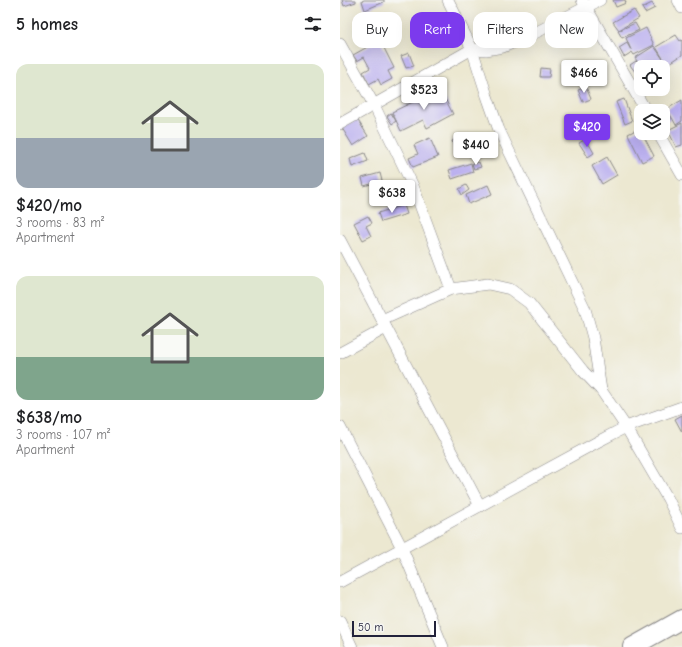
<!DOCTYPE html>
<html lang="en">
<head>
<meta charset="utf-8">
<style>
  :root { --surface:#fff; --page:#f2f2f2; --text:#202124; --muted:#757577; --accent:#7c3aed }
  body { margin:0; font-family:"Comic Neue",sans-serif; background:var(--page); color:var(--text); height:100vh; display:flex; flex-direction:column; font-size:15px; white-space:nowrap }
  * { box-sizing:border-box; margin:0 }
  p { font-size:13px; color:var(--muted) }
  .icon { flex:none; width:22px; height:22px; fill:none; stroke:currentColor; stroke-width:2; stroke-linecap:round; stroke-linejoin:round }
  .map { position:relative; flex:1; overflow:hidden }
  .drawer { display:flex; flex-direction:column; background:var(--surface); width:340px }
  .drawer>* { flex:none }
  .hud { position:absolute; left:12px; top:12px; width:270px; height:36px; display:flex; gap:8px }
  .controls { position:absolute; left:294px; top:60px; display:grid; gap:8px }
  .controls a { display:grid; place-items:center; width:36px; height:36px; border-radius:8px; background:var(--surface); box-shadow:0 4px 16px #0002; font-size:20px }
  .scale { position:absolute; left:12px; bottom:10px; width:84px; box-sizing:border-box; padding-left:4px; border:2px solid #22223b; border-top:0; font-size:11px; line-height:14px; white-space:nowrap; color:#22223b; -webkit-text-stroke:3px #f6f6f2; paint-order:stroke }
  .price { position:absolute; translate:-50% -34px; padding:0 9px; border-radius:4px; background:#fff; color:#222; font-size:13px; line-height:26px; filter:drop-shadow(0 1px 2px #0008) }
  .price::after { content:''; position:absolute; left:50%; top:24px; width:12px; height:9px; margin-left:-6px; background:inherit; clip-path:polygon(0 0,100% 0,50% 100%) }
  .price.on { background:var(--accent); color:#fff }
  ul { padding:0; list-style:none }
  li { display:grid; align-content:center; gap:8px; height:212px; padding:0 16px }
  li span { display:grid; place-items:center; height:124px; border-radius:12px; color:#555 }
  li>.icon { margin-inline-start:auto }
  span .icon { width:72px; height:72px; fill:#fffc; stroke-width:1 }
  li b { font-size:17px }
  h2 { display:flex; justify-content:space-between; align-items:center; height:48px; padding:0 16px; font-size:17px }
  .chip { padding:0 14px; border-radius:12px; background:var(--surface); box-shadow:0 4px 16px #0002; font-size:14px; line-height:36px }
  .chip.on { background:var(--accent); color:#fff }
  main { display:flex; flex:1; min-height:0 }
  .map>svg:first-child { display:block }
  .building { fill:#b9aeef }
  .lines { fill:none; stroke-linecap:round; stroke-linejoin:round }
  .minor-casing { stroke:#878586; stroke-width:12 }
  .trunk-casing { stroke:#878586; stroke-width:20 }
  .minor { stroke:#fff; stroke-width:11 }
  .trunk { stroke:#fff; stroke-width:18 }
</style>
</head>
<body>
<main>
<section class="drawer">
<h2>5 homes<svg class="icon" aria-label="filters" viewBox="0 0 24 24"><path d="M4 7h16M4 17h16"/><circle cx="9" cy="7" r="2"/><circle cx="15" cy="17" r="2"/></svg></h2>
<ul>
<li><span style="background:linear-gradient(#dfe7d0 60%,#9aa5b1 0)"><svg class="icon" aria-label="home" viewBox="0 0 24 24"><path d="M3 11l9-7 9 7M6 9v11h12V9"/></svg></span><div><b>$420/mo</b><p>3 rooms · 83 m²</p><p>Apartment</p></div></li>
<li><span style="background:linear-gradient(#dfe7d0 65%,#7fa58c 0)"><svg class="icon" aria-label="home" viewBox="0 0 24 24"><path d="M3 11l9-7 9 7M6 9v11h12V9"/></svg></span><div><b>$638/mo</b><p>3 rooms · 107 m²</p><p>Apartment</p></div></li>
</ul>
</section>
<div class="map">
<svg width="342" height="647" viewBox="0 0 342 647">
  <rect width="100%" height="100%" fill="#f6f6f2"/>
  <filter id="ink" filterUnits="userSpaceOnUse"><feTurbulence type="fractalNoise" baseFrequency=".025" numOctaves="2"/><feDisplacementMap in="SourceGraphic" scale="8" xChannelSelector="R" yChannelSelector="G"/><feConvolveMatrix kernelMatrix="1 2 1 2 8 2 1 2 1" color-interpolation-filters="sRGB"/></filter>
  <filter id="wash" filterUnits="userSpaceOnUse"><feTurbulence type="fractalNoise" baseFrequency=".012" numOctaves="4" result="noise"/><feDisplacementMap in="SourceGraphic" scale="16" xChannelSelector="R" yChannelSelector="G"/><feGaussianBlur stdDeviation="0.9" result="paint"/><feColorMatrix in="noise" values="0 0 0 0 0 0 0 0 0 0 0 0 0 0 0 0 0 1.4 0 .05"/><feComposite in="paint" operator="in"/></filter>
  <g filter="url(#wash)">
    <rect width="100%" height="100%" fill="#ece8d1"/>
    <g id="blocks">
      <g class="building">
        <polygon points="2,0 16,0 16,2 4,6"/>
        <polygon points="24,0 44,0 44,2 25,10 22,1"/>
        <polygon points="273,0 285,0 286,3 276,7"/>
        <polygon points="312,3 315,8 305,13 302,8"/>
        <polygon points="294,10 299,18 279,30 273,22"/>
        <polygon points="295,23 299,30 282,38 278,31"/>
        <polygon points="306,28 314,45 294,55 292,52 284,57 279,48 287,43 291,50 286,38"/>
        <polygon points="336,35 340,41 342,40 342,55 327,65 316,47"/>
        <polygon points="40,40 54,68 48,71 52,79 41,85 38,79 29,84 23,72 30,68 24,57 17,61 13,55"/>
        <polygon points="314,46 325,62 317,67 301,67 295,58"/>
        <polygon points="69,53 74,66 66,68 61,56"/>
        <polygon points="296,61 301,70 296,73 290,65"/>
        <polygon points="201,68 210,69 209,77 200,77"/>
        <polygon points="246,87 251,99 243,102 238,90"/>
        <polygon points="100,89 113,114 87,128 83,120 61,131 52,112"/>
        <polygon points="284,99 292,121 285,124 276,102"/>
        <polygon points="342,100 342,121 336,125 327,109"/>
        <polygon points="324,108 331,119 323,124 323,111 320,111"/>
        <polygon points="51,113 56,121 52,124 47,116"/>
        <polygon points="17,119 28,136 13,146 2,128"/>
        <polygon points="342,123 342,145 336,147 328,130"/>
        <polygon points="300,128 301,133 302,133 314,156 302,162 288,134"/>
        <polygon points="90,138 98,157 73,167 69,158 78,154 74,145"/>
        <polygon points="246,139 254,153 248,157 239,143"/>
        <polygon points="115,140 120,151 116,153 112,141"/>
        <polygon points="25,153 28,161 12,167 10,159"/>
        <polygon points="267,157 277,175 262,184 252,166"/>
        <polygon points="139,162 141,167 134,169 132,164"/>
        <polygon points="131,163 133,172 112,179 109,170"/>
        <polygon points="40,173 42,181 24,186 22,178"/>
        <polygon points="126,185 129,190 122,195 119,189"/>
        <polygon points="148,185 152,194 129,204 126,195"/>
        <polygon points="64,205 67,214 41,222 38,213"/>
        <polygon points="28,216 32,223 26,226 31,236 23,240 14,223"/>
        <polygon points="342,415 342,432 335,419"/>
      </g>
    </g>
  </g>
  <g filter="url(#ink)">
    <use href="#blocks" fill-opacity="0" stroke="#878586" stroke-width="1"/>
    <g class="lines">
      <g class="minor-casing">
        <g id="minor">
          <polyline points="108,0 132,49 147,96 159,130 245,309 253,338 261,390"/>
          <polyline points="242,0 306,111"/>
          <polyline points="338,0 342,8"/>
          <polyline points="0,44 34,105 73,186 111,289"/>
          <polyline points="0,124 132,49 146,50 163,47 183,39 260,0"/>
          <polyline points="318,133 342,175"/>
          <polyline points="0,240 140,506"/>
          <polyline points="42,320 111,289 148,284 170,289 189,303 243,371 261,390 286,427 328,499 342,528"/>
          <polyline points="0,353 46,328"/>
          <polyline points="0,427 62,548 103,647"/>
          <polyline points="0,582 259,441 286,427 342,407"/>
          <polyline points="0,621 12,647"/>
        </g>
      </g>
      <g class="trunk-casing">
        <polyline id="trunk" points="292,647 342,619"/>
      </g>
      <use href="#minor" class="minor"/>
      <use href="#trunk" class="trunk"/>
    </g>
  </g>
</svg>
<div class="controls">
<a><svg class="icon" aria-label="locate" viewBox="0 0 24 24"><circle cx="12" cy="12" r="6"/><path d="M12 2v4M12 18v4M2 12h4M18 12h4"/></svg></a>
<a><svg class="icon" aria-label="layers" viewBox="0 0 24 24"><path d="M12 4l9 5-9 5-9-5zM3 14l9 5 9-5"/></svg></a>
</div>
<div class="scale">50 m</div>
<b class="price" style="left:244px;top:94px">$466</b>
<b class="price" style="left:84px;top:111px">$523</b>
<b class="price on" style="left:247px;top:148px">$420</b>
<b class="price" style="left:136px;top:166px">$440</b>
<b class="price" style="left:52px;top:214px">$638</b>
<div class="hud">
<a class="chip">Buy</a>
<a class="chip on">Rent</a>
<a class="chip">Filters</a>
<a class="chip">New</a>
</div>
</div>
</main>
</body>
</html>
